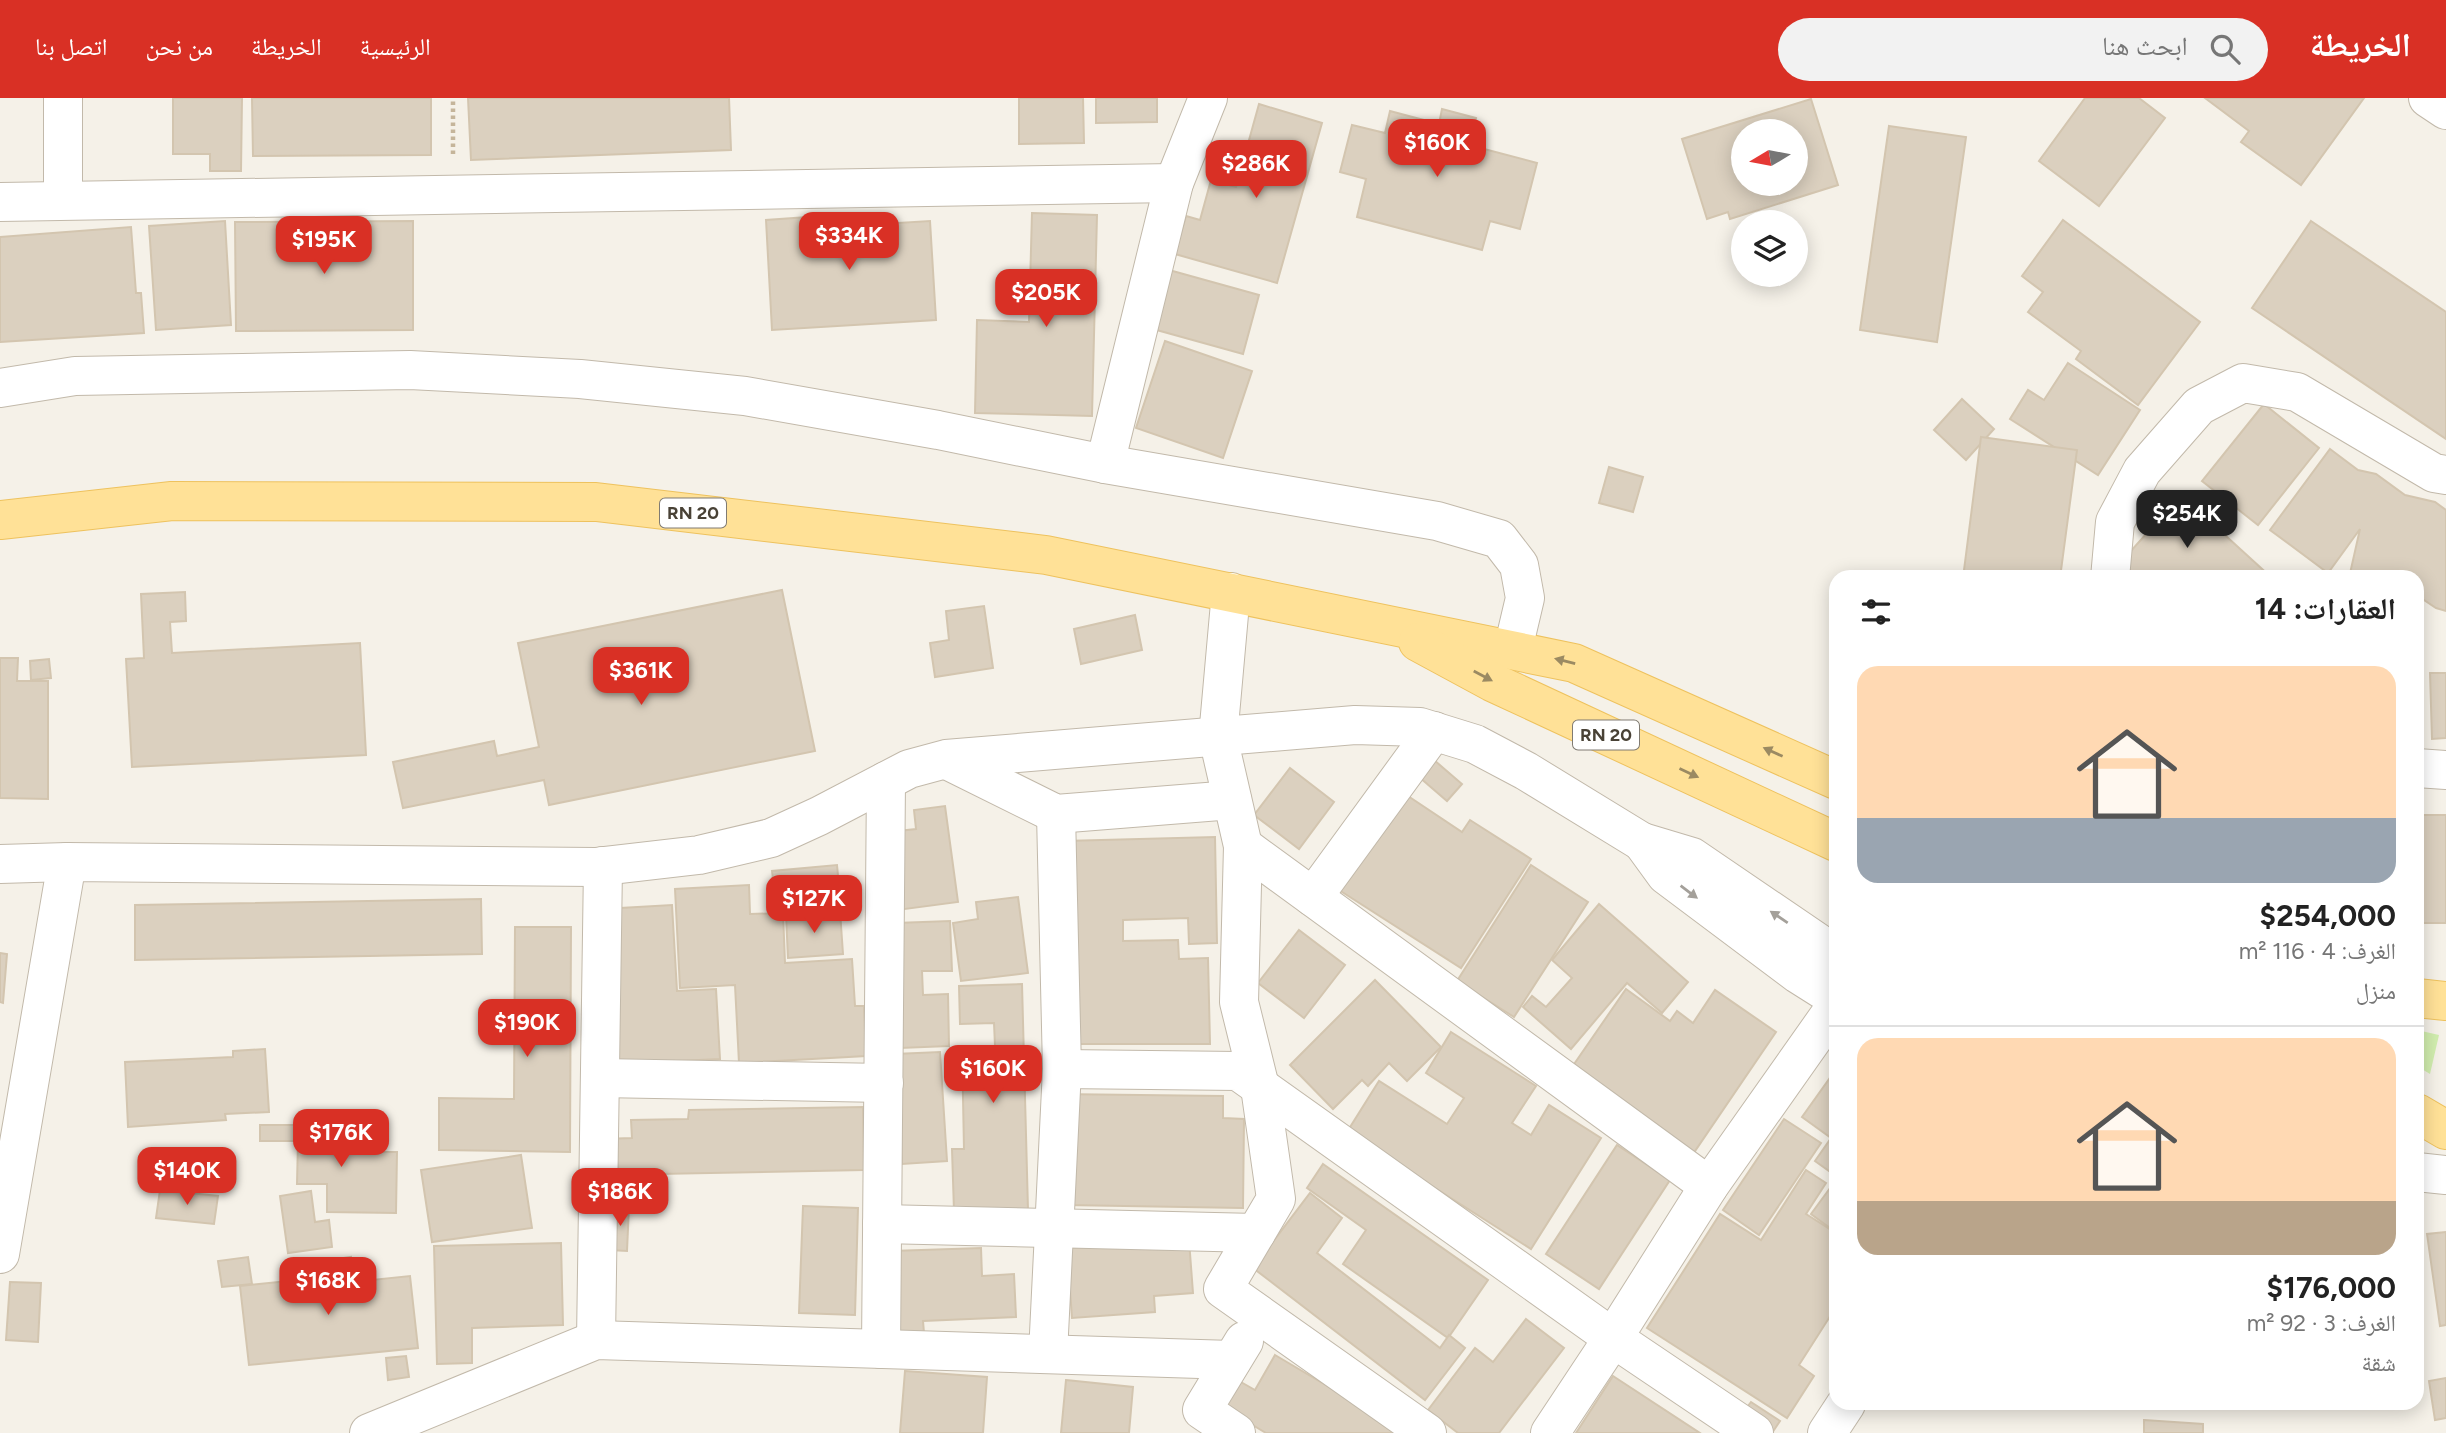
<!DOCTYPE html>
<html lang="ar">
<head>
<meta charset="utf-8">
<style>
  :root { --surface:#fff; --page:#f2f2f2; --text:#222; --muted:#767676; --line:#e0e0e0; --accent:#d93025 }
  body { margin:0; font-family:Figtree,"Noto Naskh Arabic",sans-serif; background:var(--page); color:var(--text); direction:rtl; height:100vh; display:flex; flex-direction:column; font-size:26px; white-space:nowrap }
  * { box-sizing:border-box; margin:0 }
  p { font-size:23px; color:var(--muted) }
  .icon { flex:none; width:38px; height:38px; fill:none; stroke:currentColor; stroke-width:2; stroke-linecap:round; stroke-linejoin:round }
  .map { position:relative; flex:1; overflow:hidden; direction:ltr }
  .details { position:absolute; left:1829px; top:472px; width:595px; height:840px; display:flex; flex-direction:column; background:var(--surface); border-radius:21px; box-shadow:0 4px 18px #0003; direction:rtl }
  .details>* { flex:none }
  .needle { width:46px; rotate:260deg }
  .buttons { position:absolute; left:1731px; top:21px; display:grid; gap:14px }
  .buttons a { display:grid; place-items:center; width:77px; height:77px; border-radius:50%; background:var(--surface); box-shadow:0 4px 18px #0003; font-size:35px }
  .price { position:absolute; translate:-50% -60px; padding:0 16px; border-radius:14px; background:var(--accent); color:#fff; font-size:23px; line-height:46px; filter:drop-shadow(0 2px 4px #0008) }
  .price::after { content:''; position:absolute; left:50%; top:42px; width:21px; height:16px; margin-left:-10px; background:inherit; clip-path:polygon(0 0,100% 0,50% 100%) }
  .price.active { background:#222; color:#fff }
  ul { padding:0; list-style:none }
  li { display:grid; align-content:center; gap:14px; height:371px; padding:0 28px }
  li+li { border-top:2px solid var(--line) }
  li span { display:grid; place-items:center; height:217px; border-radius:21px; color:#555 }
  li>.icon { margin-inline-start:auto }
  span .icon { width:126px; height:126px; fill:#fffc; stroke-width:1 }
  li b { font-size:30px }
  h2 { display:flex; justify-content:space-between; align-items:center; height:84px; padding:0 28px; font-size:30px }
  header { display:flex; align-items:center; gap:42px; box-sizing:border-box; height:98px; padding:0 35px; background:var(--accent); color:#fff }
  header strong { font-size:33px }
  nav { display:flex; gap:38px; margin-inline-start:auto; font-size:24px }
  .search { width:490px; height:63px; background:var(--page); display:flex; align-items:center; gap:18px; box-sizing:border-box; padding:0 24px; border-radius:38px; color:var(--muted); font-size:26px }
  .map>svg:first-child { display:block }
  .green { fill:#d1edae }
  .building { fill:#dbd0bf; stroke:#d3c5af; stroke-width:2; fill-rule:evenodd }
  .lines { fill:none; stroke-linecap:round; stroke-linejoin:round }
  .minor-casing { stroke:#c2b9aa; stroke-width:40 }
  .major-casing { stroke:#eec25e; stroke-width:40 }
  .path { stroke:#c5b59a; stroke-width:4.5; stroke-dasharray:3.5 3.5; stroke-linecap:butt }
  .minor { stroke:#fff; stroke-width:38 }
  .major { stroke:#ffe197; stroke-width:38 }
  .oneway { fill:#9b8a62 }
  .oneway2 { fill:#a4a09a }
  .labels { text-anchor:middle; stroke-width:5; stroke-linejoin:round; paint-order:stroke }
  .shield { fill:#fff; stroke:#807b72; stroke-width:2 }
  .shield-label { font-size:18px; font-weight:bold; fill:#494236 }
</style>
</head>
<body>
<header>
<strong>الخريطة</strong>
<div class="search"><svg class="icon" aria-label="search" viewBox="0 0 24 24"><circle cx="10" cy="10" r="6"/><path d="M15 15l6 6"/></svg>ابحث هنا</div>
<nav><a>الرئيسية</a><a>الخريطة</a><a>من نحن</a><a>اتصل بنا</a></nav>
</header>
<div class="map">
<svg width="2446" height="1335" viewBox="0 0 2446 1335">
  <rect width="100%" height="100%" fill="#f5f1e8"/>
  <polygon class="green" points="2417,932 2439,937 2430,976 2417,968"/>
  <g class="building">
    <polygon points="173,0 242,0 241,73 210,73 210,56 173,56"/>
    <polygon points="252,0 431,0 431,57 253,58"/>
    <polygon points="468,0 729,0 731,52 471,62"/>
    <polygon points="1019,0 1083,0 1084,45 1019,46"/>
    <polygon points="1096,0 1157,0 1157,24 1096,25"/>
    <polygon points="2085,0 2139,0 2165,20 2099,108 2039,63"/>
    <polygon points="2205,0 2364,0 2301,87 2241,44 2249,33"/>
    <path d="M1811 1 1838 87 1730 121 1728 114 1707 121 1682 41ZM1743 33H1796V86H1743Z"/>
    <polygon points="1259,6 1322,25 1277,185 1175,156 1186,118 1200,122 1211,82 1236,89"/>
    <polygon points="1442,11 1476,20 1469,47 1537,65 1520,131 1490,123 1482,152 1357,119 1366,81 1340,74 1352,27 1385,35 1390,13 1439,26"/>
    <polygon points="1889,28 1966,39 1937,244 1860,232"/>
    <polygon points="864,115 865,127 930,123 936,222 772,232 766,122"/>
    <polygon points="1032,115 1097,117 1092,318 975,315 977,222 1029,224"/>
    <polygon points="2063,122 2200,224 2138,307 2076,261 2081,253 2028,214 2043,194 2022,178"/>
    <polygon points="225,123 231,227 156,232 149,128"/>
    <polygon points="413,123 413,232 236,233 235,124"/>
    <polygon points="2311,123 2446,214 2446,341 2252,210"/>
    <polygon points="131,129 136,195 141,195 144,235 0,244 0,139"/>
    <polygon points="1169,172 1259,197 1243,256 1153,231"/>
    <polygon points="1165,243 1252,273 1223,360 1136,330"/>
    <polygon points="2068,265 2140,312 2098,377 2010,321 2028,292 2044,302"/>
    <polygon points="1962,301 1994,331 1966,362 1934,332"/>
    <polygon points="2264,306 2319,350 2258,427 2202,383"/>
    <polygon points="1981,339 2077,352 2060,480 1963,480"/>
    <polygon points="2330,351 2358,372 2376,376 2405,397 2435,404 2446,412 2446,513 2436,510 2418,498 2417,500 2417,480 2349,480 2360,431 2328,475 2270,432"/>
    <polygon points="1609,369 1643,379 1633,414 1599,405"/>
    <polygon points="2181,397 2272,480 2120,480 2113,473"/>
    <polygon points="782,492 815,653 549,707 544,682 403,710 393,664 494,643 497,658 539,649 518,545"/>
    <polygon points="185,494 186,523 170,524 172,555 360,545 366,657 132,669 126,561 144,560 141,496"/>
    <polygon points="984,508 993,570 935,579 930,545 949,542 946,513"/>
    <polygon points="1135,517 1142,552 1081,566 1074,531"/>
    <polygon points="0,560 18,560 17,583 48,583 48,701 0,700"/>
    <polygon points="49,561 51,580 31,582 30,563"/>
    <polygon points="2430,575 2446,575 2446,640 2432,641"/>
    <polygon points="1434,662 1462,686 1447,703 1419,679"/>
    <polygon points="1290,670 1334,704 1299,751 1254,717"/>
    <polygon points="1402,694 1462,734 1470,722 1531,761 1461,870 1339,792"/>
    <polygon points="945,708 958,804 890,813 880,735 916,731 914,712"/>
    <rect x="2417" y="717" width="29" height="108"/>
    <polygon points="1215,739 1217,845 1189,846 1188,820 1123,822 1123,843 1178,842 1179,861 1208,860 1210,946 1074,946 1064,743"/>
    <polygon points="837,767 840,799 776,806 772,773"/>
    <polygon points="1531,767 1588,804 1514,919 1457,883"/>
    <polygon points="749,787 750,816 783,815 785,865 852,861 855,908 864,908 866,958 739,965 735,887 680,890 675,791"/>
    <polygon points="1018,799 1028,875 961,883 953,825 978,821 976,804"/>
    <polygon points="481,801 482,856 135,862 135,807"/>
    <polygon points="1599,806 1688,884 1662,915 1627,885 1571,951 1523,909 1532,898 1546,909 1572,880 1552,862"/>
    <polygon points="672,807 677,893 716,891 720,961 611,966 603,811"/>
    <polygon points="840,813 843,856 788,860 786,817"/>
    <polygon points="950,823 952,873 922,873 923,897 948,896 949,948 900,950 896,825"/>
    <polygon points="515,829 571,829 570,1054 439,1052 439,1000 514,1001"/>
    <polygon points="1299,832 1345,867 1304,920 1258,885"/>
    <polygon points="0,855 7,856 3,905 0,904"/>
    <polygon points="1375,882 1441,949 1407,983 1389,965 1368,988 1362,982 1333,1011 1290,967"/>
    <polygon points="1022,886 1028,1112 954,1113 952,1051 964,1051 962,948 995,948 994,925 960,926 959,888"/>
    <polygon points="1626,891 1670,923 1677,913 1693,925 1715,892 1776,934 1693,1056 1570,972"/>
    <polygon points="1451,934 1536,988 1512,1025 1531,1037 1549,1007 1601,1040 1531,1151 1347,1034 1379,983 1447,1026 1464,1000 1426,975"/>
    <polygon points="265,951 269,1014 225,1016 226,1022 128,1029 125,964 233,959 233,953"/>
    <polygon points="940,954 947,1063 902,1066 895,956"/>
    <polygon points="1832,977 1836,980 1836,1078 1815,1063 1831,1040 1802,1019"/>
    <polygon points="1057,996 1223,998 1223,1020 1244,1021 1243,1110 1065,1107"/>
    <polygon points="863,1009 864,1072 604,1077 603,1041 632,1040 631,1022 688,1021 689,1012"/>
    <polygon points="1784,1021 1821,1045 1759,1137 1723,1112"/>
    <polygon points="260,1027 334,1027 334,1054 397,1054 396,1115 327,1114 327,1086 297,1086 298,1043 260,1043"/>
    <polygon points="1617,1047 1670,1082 1599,1191 1546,1156"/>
    <polygon points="521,1057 532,1130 432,1144 421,1072"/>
    <polygon points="1323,1066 1488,1182 1448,1240 1343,1166 1366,1132 1307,1090"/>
    <polygon points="1806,1072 1826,1085 1806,1116 1833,1133 1836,1128 1836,1209 1799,1267 1814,1278 1787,1320 1647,1230 1720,1116 1761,1142"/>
    <polygon points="1836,1082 1836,1122 1830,1130 1811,1116"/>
    <polygon points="160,1092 218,1098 214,1126 156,1120"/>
    <polygon points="311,1093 315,1124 329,1122 332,1149 288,1155 280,1098"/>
    <polygon points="1310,1095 1342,1120 1317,1155 1440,1250 1449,1237 1465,1250 1425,1302 1253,1170"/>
    <polygon points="612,1108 629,1108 627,1153 610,1152"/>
    <polygon points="803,1108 858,1110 855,1217 799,1215"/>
    <polygon points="2446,1134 2446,1227 2440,1228 2427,1136"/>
    <polygon points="1189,1142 1193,1195 1154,1198 1155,1214 1072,1220 1067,1150"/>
    <polygon points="561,1145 563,1227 472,1230 472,1265 437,1266 434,1148"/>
    <polygon points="981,1150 982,1178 1014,1176 1016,1219 923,1223 924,1235 895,1236 892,1153"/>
    <polygon points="248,1159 252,1186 222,1189 218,1163"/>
    <polygon points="351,1159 353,1184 410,1178 418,1250 249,1267 240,1188 338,1178 336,1161"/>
    <polygon points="10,1184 41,1185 38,1244 6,1242"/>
    <polygon points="1526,1221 1564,1250 1499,1335 1458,1335 1428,1312 1475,1250 1493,1264"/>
    <polygon points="1275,1257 1407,1335 1266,1335 1216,1305 1232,1279 1255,1292"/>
    <polygon points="406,1258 409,1279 388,1282 386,1260"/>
    <polygon points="905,1273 987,1279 983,1335 900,1335"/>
    <polygon points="1613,1278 1700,1335 1576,1335"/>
    <polygon points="2446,1280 2446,1320 2435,1322 2429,1283"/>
    <polygon points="1066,1282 1133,1289 1129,1335 1061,1335"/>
    <polygon points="1751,1304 1780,1323 1772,1335 1738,1321"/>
    <polygon points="2144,1322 2203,1326 2203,1335 2144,1335"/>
  </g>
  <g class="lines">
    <g class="minor-casing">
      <g id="minor">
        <polyline points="2428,0 2446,12"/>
        <polyline points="63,101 63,0"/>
        <polyline points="0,104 1174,85"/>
        <polyline points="0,290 75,278 410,272 580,281 745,298 938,332 1105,366 1437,423 1499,441 1519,467 1525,500 1513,551"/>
        <polyline points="1105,366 1174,85 1208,0"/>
        <polyline points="2110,480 2115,424 2142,373 2199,308 2243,285 2297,294 2434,375 2446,377"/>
        <polyline points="1231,494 1218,639 1243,748 1239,904 1260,989 1276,1101 1223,1191 1427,1335"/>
        <polyline points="947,662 1056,716 1232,702"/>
        <polyline points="2417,670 2446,672"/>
        <polyline points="1243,748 1709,1088"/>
        <polyline points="0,766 67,764 595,769 699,757 771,740 819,718 909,671 946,661 1355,627 1420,629 1475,646 1526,673 1642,744"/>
        <polyline points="1313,799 1434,633"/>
        <polyline points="1836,857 1692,759 1642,744 1666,777 1798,876 1836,900"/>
        <polyline points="1062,971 1238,973 1613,1240 1754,1335"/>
        <polyline points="600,980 884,985"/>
        <polyline points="2417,1074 2446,1077"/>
        <polyline points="882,1126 1256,1135"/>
        <polyline points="0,1156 67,764"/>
        <polyline points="596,1242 603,768"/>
        <polyline points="881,1251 886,683"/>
        <polyline points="1048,1256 1062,971 1056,716"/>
        <polyline points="369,1335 596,1242 1232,1262"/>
        <polyline points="1236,1335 1202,1312 1244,1243"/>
        <polyline points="1550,1335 1613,1240 1709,1088 1836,908"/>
        <polyline points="1827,1335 1846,1306"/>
      </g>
    </g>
    <g class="major-casing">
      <g id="major">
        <polyline points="0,422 172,403 596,404 1046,457 1574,565 1836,682"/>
        <polyline points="1418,544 1492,584 1836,744"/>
        <polyline points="2417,900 2446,903"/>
        <polyline points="2417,1015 2446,1032"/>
      </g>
    </g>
    <polyline class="path" points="453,56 453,0"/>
    <use href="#minor" class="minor"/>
    <use href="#major" class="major"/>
  </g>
  <defs><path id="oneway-solid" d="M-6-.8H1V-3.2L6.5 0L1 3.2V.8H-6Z" transform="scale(1.75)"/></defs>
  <g class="oneway">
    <use href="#oneway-solid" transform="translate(1565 563) rotate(-166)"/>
    <use href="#oneway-solid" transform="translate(1483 578) rotate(28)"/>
    <use href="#oneway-solid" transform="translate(1773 654) rotate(-156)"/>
    <use href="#oneway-solid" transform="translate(1689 675) rotate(25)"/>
  </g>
  <g class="oneway2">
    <use href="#oneway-solid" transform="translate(1689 794) rotate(37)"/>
    <use href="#oneway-solid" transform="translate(1779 819) rotate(-146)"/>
  </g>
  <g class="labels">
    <g class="shield">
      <rect x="660" y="400.5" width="66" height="29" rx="5"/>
      <rect x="1573" y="622.5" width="66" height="29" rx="5"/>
    </g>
    <g class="shield-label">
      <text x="693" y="421">RN 20</text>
      <text x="1606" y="643">RN 20</text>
    </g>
  </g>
</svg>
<div class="buttons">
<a><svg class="needle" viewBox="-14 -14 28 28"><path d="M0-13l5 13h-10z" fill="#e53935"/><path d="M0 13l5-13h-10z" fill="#767676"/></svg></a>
<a><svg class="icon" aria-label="layers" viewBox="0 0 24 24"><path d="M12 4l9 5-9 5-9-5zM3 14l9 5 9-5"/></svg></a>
</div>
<b class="price" style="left:1437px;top:81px">$160K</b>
<b class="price" style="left:1256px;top:102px">$286K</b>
<b class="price" style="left:849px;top:174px">$334K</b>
<b class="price" style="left:324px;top:178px">$195K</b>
<b class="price" style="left:1046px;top:231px">$205K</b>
<b class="price active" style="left:2187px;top:452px">$254K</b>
<b class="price" style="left:641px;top:609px">$361K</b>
<b class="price" style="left:814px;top:837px">$127K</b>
<b class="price" style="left:527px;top:961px">$190K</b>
<b class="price" style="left:993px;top:1007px">$160K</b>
<b class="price" style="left:341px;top:1071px">$176K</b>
<b class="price" style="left:187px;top:1109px">$140K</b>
<b class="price" style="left:620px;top:1130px">$186K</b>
<b class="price" style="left:328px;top:1219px">$168K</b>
<section class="details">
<h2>العقارات: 14<svg class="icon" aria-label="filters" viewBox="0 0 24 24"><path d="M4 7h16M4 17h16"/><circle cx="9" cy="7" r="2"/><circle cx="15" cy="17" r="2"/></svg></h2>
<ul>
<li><span style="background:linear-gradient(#ffd9b3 70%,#9aa5b1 0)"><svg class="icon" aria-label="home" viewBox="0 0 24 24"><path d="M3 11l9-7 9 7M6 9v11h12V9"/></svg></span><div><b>$254,000</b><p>الغرف: 4 · 116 m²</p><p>منزل</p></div></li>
<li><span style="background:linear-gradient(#ffd9b3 75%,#b9a48a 0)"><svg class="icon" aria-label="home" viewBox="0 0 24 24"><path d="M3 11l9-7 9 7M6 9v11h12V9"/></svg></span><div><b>$176,000</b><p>الغرف: 3 · 92 m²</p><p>شقة</p></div></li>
</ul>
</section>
</div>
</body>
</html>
